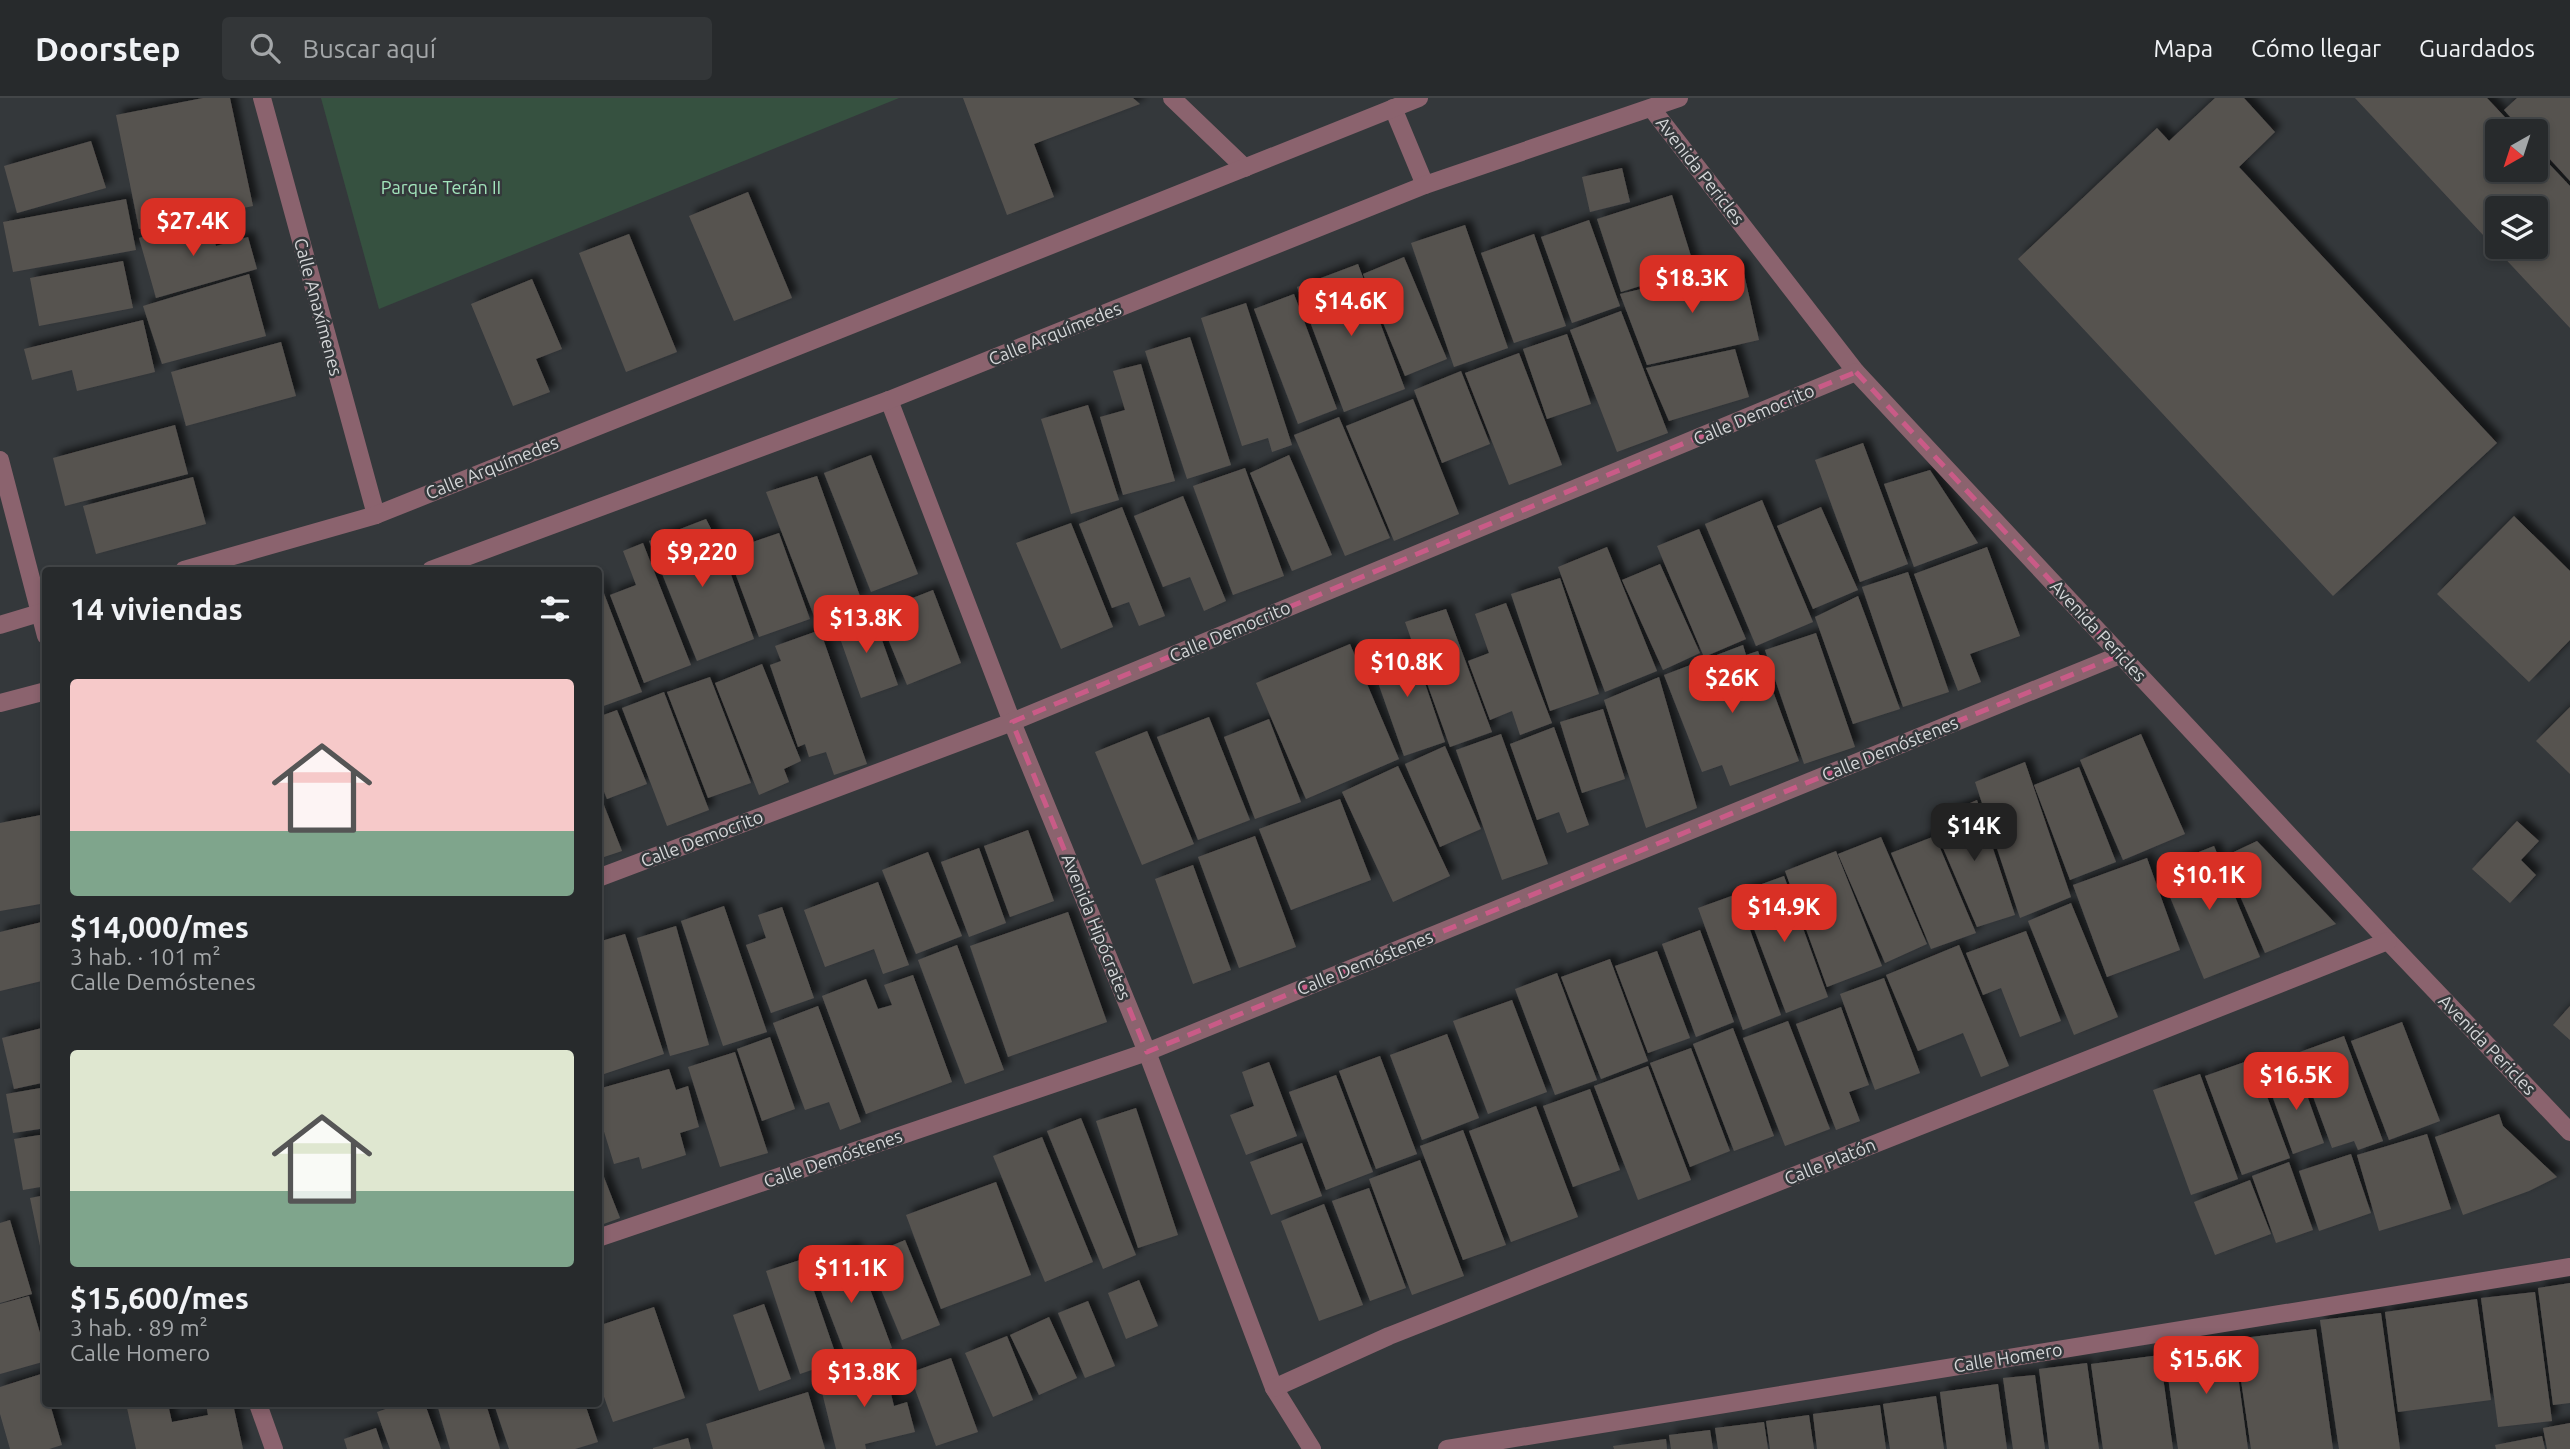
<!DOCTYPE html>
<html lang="es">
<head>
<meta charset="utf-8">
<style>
  :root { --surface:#272a2c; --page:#333638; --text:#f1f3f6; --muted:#a4a7a9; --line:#434648; --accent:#d93025 }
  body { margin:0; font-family:Ubuntu,sans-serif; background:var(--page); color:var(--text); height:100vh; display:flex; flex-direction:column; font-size:26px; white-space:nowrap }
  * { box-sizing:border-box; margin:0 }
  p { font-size:23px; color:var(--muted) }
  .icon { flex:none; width:38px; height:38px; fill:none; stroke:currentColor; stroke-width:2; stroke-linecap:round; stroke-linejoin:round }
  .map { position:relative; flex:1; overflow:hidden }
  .details { position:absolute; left:42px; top:469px; width:560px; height:840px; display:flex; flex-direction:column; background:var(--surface); border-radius:7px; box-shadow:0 4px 10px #0003,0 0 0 2px var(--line) }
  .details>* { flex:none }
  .needle { width:46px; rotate:219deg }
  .buttons { position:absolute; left:2485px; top:21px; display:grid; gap:14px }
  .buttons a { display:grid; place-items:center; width:63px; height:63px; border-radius:7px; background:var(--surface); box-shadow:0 4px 10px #0003,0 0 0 2px var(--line); font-size:35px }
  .price { position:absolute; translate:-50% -60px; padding:0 16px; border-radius:14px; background:var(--accent); color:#fff; font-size:23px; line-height:46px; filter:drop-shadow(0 2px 4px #0008) }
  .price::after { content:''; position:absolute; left:50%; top:42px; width:21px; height:16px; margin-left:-10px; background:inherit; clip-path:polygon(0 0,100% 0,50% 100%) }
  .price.current { background:#222; color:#fff }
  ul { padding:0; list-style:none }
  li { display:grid; align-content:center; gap:14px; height:371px; padding:0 28px }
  li span { display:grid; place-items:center; height:217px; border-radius:7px; color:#555 }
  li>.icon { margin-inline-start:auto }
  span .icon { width:126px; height:126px; fill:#fffc; stroke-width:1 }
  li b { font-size:30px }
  h2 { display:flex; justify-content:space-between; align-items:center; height:84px; padding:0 28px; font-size:30px }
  header { display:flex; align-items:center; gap:42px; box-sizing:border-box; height:98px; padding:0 35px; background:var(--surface); border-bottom:2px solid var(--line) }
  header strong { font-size:33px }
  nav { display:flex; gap:38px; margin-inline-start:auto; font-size:24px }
  .search { width:490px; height:63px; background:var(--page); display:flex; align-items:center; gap:18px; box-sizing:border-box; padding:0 24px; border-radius:7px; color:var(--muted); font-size:26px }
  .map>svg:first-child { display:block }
  .green { fill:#365140 }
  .building { fill:#575350; fill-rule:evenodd; filter:url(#shadow) }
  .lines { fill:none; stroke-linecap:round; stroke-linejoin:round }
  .minor { stroke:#8b636e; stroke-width:18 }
  .marked { fill:none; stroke:#c95b87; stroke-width:5; stroke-dasharray:14 9; stroke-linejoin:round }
  .labels { text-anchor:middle; stroke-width:5; stroke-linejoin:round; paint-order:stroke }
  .street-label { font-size:18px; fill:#d5d7d9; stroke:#34383b }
  .park-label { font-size:18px; fill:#a2e4bb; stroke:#34383b }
</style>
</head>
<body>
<header>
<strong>Doorstep</strong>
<div class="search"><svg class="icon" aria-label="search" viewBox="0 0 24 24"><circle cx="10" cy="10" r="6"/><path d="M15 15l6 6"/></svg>Buscar aquí</div>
<nav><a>Mapa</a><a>Cómo llegar</a><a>Guardados</a></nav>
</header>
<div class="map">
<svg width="2570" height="1351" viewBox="0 0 2570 1351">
  <defs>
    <filter id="shadow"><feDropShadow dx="6" dy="-6" stdDeviation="3.5" flood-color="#0009"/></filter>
  </defs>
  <rect width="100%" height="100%" fill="#34383b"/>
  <polygon class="green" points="321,0 899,0 379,211"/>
  <g class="building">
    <polygon points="203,0 230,0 253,108 139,131 116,17"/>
    <polygon points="963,0 1133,0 1140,6 1034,46 1054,99 1007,117"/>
    <polygon points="2215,0 2244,0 2275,34 2239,69 2497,345 2333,498 2018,161 2157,30 2169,43"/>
    <path d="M2355 0H2487L2518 33H2497V72H2536V52L2570 88V230ZM2497 110H2536V149H2497Z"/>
    <polygon points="2517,0 2570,0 2570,83 2536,46 2536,33 2523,33 2504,12"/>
    <polygon points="91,43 106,90 17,115 4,68"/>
    <polygon points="1622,70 1630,104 1590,114 1582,79"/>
    <polygon points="748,94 792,200 734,223 689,118"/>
    <polygon points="1672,97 1695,171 1621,194 1597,121"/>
    <polygon points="126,101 136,152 13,174 3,124"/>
    <polygon points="208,120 216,148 248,139 257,171 156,200 139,140"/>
    <polygon points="1589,122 1620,208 1572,225 1541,139"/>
    <polygon points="1465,127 1508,250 1454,269 1411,145"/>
    <polygon points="629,136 677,254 626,274 579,155"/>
    <polygon points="1534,136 1566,228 1514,245 1481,155"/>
    <polygon points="1404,159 1447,261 1405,278 1363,176"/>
    <polygon points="123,163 133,210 39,228 30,180"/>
    <polygon points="1358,166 1405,291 1344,314 1297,189"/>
    <polygon points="1742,167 1759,242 1647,267 1620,196"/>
    <polygon points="249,176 266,238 162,266 143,208"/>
    <polygon points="532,181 562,251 536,261 550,294 513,308 471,206"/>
    <polygon points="1294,196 1337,311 1298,326 1254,211"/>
    <polygon points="1246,205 1292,347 1272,354 1268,340 1242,348 1201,220"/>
    <polygon points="1621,213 1668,335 1617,354 1570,232"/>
    <polygon points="143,222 155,274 77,293 72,272 32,282 24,251"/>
    <polygon points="1567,236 1591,306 1547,321 1523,251"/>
    <polygon points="1190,239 1231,367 1187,381 1145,253"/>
    <polygon points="281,244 296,298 186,328 171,274"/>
    <polygon points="1735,251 1749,299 1669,323 1646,270"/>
    <polygon points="1519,255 1562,367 1509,387 1465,275"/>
    <polygon points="1141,266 1175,383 1123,397 1100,319 1125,312 1113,273"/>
    <polygon points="1461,273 1490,346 1442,365 1414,292"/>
    <polygon points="1413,301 1459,416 1394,443 1346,328"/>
    <polygon points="1088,307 1119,402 1071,416 1041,321"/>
    <polygon points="1339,319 1390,440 1345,458 1294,337"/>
    <polygon points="175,327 188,376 65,408 53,360"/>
    <polygon points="1863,345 1908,466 1860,484 1815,362"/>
    <polygon points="871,357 918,476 871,494 824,375"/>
    <polygon points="1289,357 1332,457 1292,473 1250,375"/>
    <polygon points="1245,370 1284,478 1233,497 1193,388"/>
    <polygon points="1930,372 1978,445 1914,469 1884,386"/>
    <polygon points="817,378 861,501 814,518 766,394"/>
    <polygon points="193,379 206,426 96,456 83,408"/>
    <polygon points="1183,398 1226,503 1204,513 1190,479 1163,489 1134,418"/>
    <polygon points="1762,402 1813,524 1756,548 1705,426"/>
    <polygon points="1122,409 1165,518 1139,528 1129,504 1112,510 1079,426"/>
    <polygon points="1821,409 1858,492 1813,511 1777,428"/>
    <polygon points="2514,418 2570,473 2570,542 2529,584 2437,496"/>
    <polygon points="706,421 723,454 754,541 697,563 649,443"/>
    <polygon points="1071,425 1113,529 1061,551 1016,445"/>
    <polygon points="1699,431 1746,541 1704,559 1657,448"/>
    <polygon points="779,435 810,521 759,539 727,453"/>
    <polygon points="643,445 691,567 644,585 610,497 636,487 623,453"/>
    <polygon points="1607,449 1657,573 1605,594 1558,469"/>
    <polygon points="1987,449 2020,538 1970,556 1981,584 1958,593 1914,476"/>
    <polygon points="1660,466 1700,555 1663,572 1622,482"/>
    <polygon points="1908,474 1949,594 1903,609 1862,489"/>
    <polygon points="598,480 642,594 598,610"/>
    <polygon points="1560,480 1599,596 1550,613 1511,496"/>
    <polygon points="933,492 961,565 907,587 877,514"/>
    <polygon points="1858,498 1900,611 1853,626 1815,519"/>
    <polygon points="1506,505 1552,625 1520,637 1512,613 1490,622 1468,563 1489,555 1475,516"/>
    <polygon points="1446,511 1492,634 1450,649 1405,524"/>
    <polygon points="872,514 898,587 861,600 835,526"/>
    <polygon points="820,532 867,666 834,677 826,654 809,659 805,646 798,649 770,567 781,563 775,548"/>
    <polygon points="1816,535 1855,649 1804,666 1765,552"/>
    <polygon points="1411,544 1445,644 1404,658 1369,559"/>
    <polygon points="1350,546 1399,661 1306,701 1256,585"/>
    <polygon points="1743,547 1746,557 1758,553 1799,663 1730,688 1722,667 1702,674 1664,577"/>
    <polygon points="762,566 801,663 784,671 789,684 759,697 715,585"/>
    <polygon points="710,579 751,685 708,700 667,594"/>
    <polygon points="1659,579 1697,710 1646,730 1604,602"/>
    <polygon points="664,594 709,712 667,728 622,610"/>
    <polygon points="2570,609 2570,676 2536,643"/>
    <polygon points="1603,611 1625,681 1582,695 1560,624"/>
    <polygon points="617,612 647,686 607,701 598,679 598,619"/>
    <polygon points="1209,619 1250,722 1198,742 1157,639"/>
    <polygon points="1269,621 1301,704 1255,721 1224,639"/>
    <polygon points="1554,629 1589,727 1567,735 1559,714 1537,722 1510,646"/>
    <polygon points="1147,633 1194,746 1142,767 1095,654"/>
    <polygon points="1501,636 1548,766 1502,782 1456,652"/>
    <polygon points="2141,636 2185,736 2123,762 2080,662"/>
    <polygon points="1445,648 1481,731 1440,749 1405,666"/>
    <polygon points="2025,664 2071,799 2020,820 1975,684"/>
    <polygon points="1398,668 1450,778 1393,804 1342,694"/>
    <polygon points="2079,669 2116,764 2070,782 2034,687"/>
    <polygon points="598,692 622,753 598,761"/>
    <polygon points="1340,701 1371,782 1291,812 1259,731"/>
    <polygon points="1977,702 2015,817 1977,829 1931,722"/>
    <polygon points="46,716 46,805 0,813 0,725"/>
    <polygon points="2517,723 2539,743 2521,762 2536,777 2510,805 2472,771"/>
    <polygon points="1028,732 1054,803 1010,819 984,748"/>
    <polygon points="1255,738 1296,849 1239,870 1198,759"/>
    <polygon points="1935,738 1976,835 1931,851 1891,755"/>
    <polygon points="1881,739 1927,846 1885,865 1838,756"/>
    <polygon points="2257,743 2336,826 2265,855 2223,759"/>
    <polygon points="2214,748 2260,859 2204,881 2158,770"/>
    <polygon points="979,750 1006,825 969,839 941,764"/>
    <polygon points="1836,753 1882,868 1827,889 1785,773"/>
    <polygon points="928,754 962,838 916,856 882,772"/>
    <polygon points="2147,760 2180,852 2107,879 2073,787"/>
    <polygon points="1193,767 1231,872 1193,886 1155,781"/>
    <polygon points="1784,778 1828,899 1786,915 1740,794"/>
    <polygon points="878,784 909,867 883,876 874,851 825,869 804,812"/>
    <polygon points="1737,796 1781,917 1743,932 1698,810"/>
    <polygon points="2071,805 2118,919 2074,937 2028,823"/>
    <polygon points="724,808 767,934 723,948 681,823"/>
    <polygon points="782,809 814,900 771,915 746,847 766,840 758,817"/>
    <polygon points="1068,814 1107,924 1008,959 970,848"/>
    <polygon points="46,823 46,882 0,893 0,834"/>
    <polygon points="676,828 709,947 670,958 637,840"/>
    <polygon points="1700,832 1734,924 1696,939 1662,846"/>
    <polygon points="2026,833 2061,923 2020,939 2001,890 1983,897 1966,855"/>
    <polygon points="625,836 664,956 598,978 598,844"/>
    <polygon points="957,847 1004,972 965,986 918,862"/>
    <polygon points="1959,847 2009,968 1981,979 1963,935 1918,953 1886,877"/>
    <polygon points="1657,853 1690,940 1648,955 1615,868"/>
    <polygon points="1610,861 1648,963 1601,981 1561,879"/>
    <polygon points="1557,875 1597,982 1555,997 1515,891"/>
    <polygon points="913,877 952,984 866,1016 822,898 866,881 878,911 892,907 884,887"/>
    <polygon points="1884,880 1920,975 1875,992 1840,896"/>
    <polygon points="1512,902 1547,994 1488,1016 1453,923"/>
    <polygon points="818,908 861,1024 840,1032 829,1004 805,1012 773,925"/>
    <polygon points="2570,908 2570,942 2553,927"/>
    <polygon points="1841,909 1869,987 1849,994 1860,1023 1836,1032 1796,926"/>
    <polygon points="1788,923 1830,1031 1785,1048 1743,940"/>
    <polygon points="2402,924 2440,1023 2389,1042 2351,943"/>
    <polygon points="46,929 46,984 14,991 2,940"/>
    <polygon points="1733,930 1774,1038 1734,1053 1693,946"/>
    <polygon points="1447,936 1479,1020 1422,1042 1390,957"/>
    <polygon points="2344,938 2383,1043 2358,1052 2354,1043 2332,1050 2297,955"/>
    <polygon points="770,939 795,1011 762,1023 737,951"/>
    <polygon points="1691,950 1730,1053 1690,1069 1650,965"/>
    <polygon points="735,954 768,1055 720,1069 688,969"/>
    <polygon points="1380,958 1417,1056 1376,1071 1339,973"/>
    <polygon points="2253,961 2290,1060 2242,1077 2205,978"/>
    <polygon points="1269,964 1297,1038 1246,1057 1230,1017 1254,1008 1242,974"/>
    <polygon points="1648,968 1691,1082 1638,1102 1594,988"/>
    <polygon points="669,971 676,992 688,988 699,1029 680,1035 686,1057 642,1071 639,1059 614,1066 598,1014 598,991"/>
    <polygon points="2298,972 2324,1045 2293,1056 2267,983"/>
    <polygon points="2200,976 2238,1081 2191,1097 2153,992"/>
    <polygon points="1336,977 1373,1074 1326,1092 1289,994"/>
    <polygon points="46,989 46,1030 13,1035 6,996"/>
    <polygon points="1590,991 1620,1072 1573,1089 1543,1008"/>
    <polygon points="1536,1008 1578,1119 1511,1144 1469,1033"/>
    <polygon points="1136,1010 1178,1137 1138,1150 1096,1023"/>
    <polygon points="2499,1016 2503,1028 2557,1079 2529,1093 2463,1117 2435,1039"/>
    <polygon points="1081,1020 1136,1157 1103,1171 1047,1033"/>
    <polygon points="1463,1032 1506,1147 1463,1162 1420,1048"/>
    <polygon points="46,1036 46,1088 23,1092 14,1041"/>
    <polygon points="2427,1036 2451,1111 2379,1133 2357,1057"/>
    <polygon points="1042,1039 1093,1164 1045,1184 993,1058"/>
    <polygon points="1302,1045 1322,1098 1271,1117 1250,1064"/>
    <polygon points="2351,1056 2371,1115 2319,1133 2299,1073"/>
    <polygon points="1420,1062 1464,1178 1412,1197 1369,1081"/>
    <polygon points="598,1064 620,1120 598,1128"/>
    <polygon points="2289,1064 2313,1132 2276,1145 2252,1078"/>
    <polygon points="2250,1082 2271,1136 2215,1157 2194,1104"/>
    <polygon points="996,1084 1031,1177 941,1211 906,1117"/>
    <polygon points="1369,1090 1406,1190 1370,1203 1332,1103"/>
    <polygon points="46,1097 46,1147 40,1148 30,1100"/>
    <polygon points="1324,1106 1363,1207 1319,1223 1281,1123"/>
    <polygon points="10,1122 32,1196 0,1205 0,1125"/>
    <polygon points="905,1142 940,1227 902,1242 867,1158"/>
    <polygon points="854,1148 892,1250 849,1266 810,1164"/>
    <polygon points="803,1161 838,1263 800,1276 766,1173"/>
    <polygon points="1139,1182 1158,1228 1126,1241 1108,1195"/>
    <polygon points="2570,1185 2570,1305 2553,1307 2538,1190"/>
    <polygon points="2535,1194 2552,1323 2498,1329 2481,1200"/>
    <polygon points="29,1198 46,1255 46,1263 0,1276 0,1206"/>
    <polygon points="2477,1201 2491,1302 2398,1314 2385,1214"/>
    <polygon points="1088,1203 1115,1268 1085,1280 1058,1215"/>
    <polygon points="764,1206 791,1281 759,1293 733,1217"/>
    <polygon points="654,1209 685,1300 613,1324 598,1282 598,1228"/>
    <polygon points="2381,1215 2400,1351 2339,1351 2320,1222"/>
    <polygon points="1049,1219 1077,1280 1039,1297 1010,1237"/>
    <polygon points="2316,1231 2333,1351 2251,1351 2235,1241"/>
    <polygon points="1007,1238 1033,1302 993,1319 965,1255"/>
    <polygon points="2233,1241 2248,1351 2178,1351 2164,1250"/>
    <polygon points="2160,1257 2173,1351 2103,1351 2091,1266"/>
    <polygon points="951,1260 978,1334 936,1348 909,1275"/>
    <polygon points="2087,1265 2099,1351 2049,1351 2039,1271"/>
    <polygon points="884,1267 894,1308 907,1304 915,1334 865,1346 866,1351 836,1351 819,1282"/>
    <polygon points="41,1276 46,1291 46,1306 50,1306 62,1347 49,1351 10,1351 0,1316 0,1289"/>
    <polygon points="2035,1277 2045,1351 2013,1351 2003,1280"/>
    <polygon points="1998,1286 2007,1351 1947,1351 1940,1294"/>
    <polygon points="808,1294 825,1351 713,1351 706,1326"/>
    <polygon points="1936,1298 1944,1351 1890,1351 1883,1306"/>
    <polygon points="152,1306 168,1306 172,1324 208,1317 206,1306 233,1306 243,1351 136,1351 127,1310"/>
    <polygon points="400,1306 425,1306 441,1351 390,1351 377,1314"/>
    <polygon points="437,1306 486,1306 500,1351 450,1351"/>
    <polygon points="494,1306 585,1306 598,1344 575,1351 509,1351"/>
    <polygon points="1880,1307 1886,1351 1817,1351 1813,1316"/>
    <polygon points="1809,1317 1814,1351 1770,1351 1766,1323"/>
    <polygon points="1764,1324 1768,1351 1718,1351 1715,1330"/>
    <polygon points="2570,1325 2570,1351 2547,1351 2543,1330"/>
    <polygon points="376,1330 383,1351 347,1351 344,1341"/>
    <polygon points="1710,1332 1713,1351 1671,1351 1669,1337"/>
    <polygon points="2542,1338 2545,1351 2496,1351 2495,1347"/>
    <polygon points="688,1340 691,1351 653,1351 653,1350"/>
    <polygon points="1666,1341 1667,1351 1614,1351 1613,1348"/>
  </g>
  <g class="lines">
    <g class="minor">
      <polyline points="262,0 376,417"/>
      <polyline points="1172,0 1245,70"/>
      <polyline points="1393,10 1425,87"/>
      <polyline points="1652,11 1856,274 2388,843 2570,1034"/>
      <polyline points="889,302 1012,624 1147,954 1274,1290 1312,1351"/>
      <polyline points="0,362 46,538"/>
      <polyline points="184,472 376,417 1419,0"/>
      <polyline points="431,472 889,302 1425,87 1679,0"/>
      <polyline points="0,527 46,513"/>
      <polyline points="0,605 46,593"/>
      <polyline points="598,780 1012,624 1856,274"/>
      <polyline points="598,1140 1147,954 2120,557"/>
      <polyline points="1274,1290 1389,1238 2388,843"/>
      <polyline points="258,1306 274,1351"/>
      <polyline points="1447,1351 2570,1169"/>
    </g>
  </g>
  <path class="marked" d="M1856 274 2120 557 1147 954 1012 624Z"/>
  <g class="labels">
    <g class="street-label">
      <text transform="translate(1700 73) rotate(52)" y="6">Avenida Pericles</text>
      <text transform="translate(318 209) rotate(75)" y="6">Calle Anaxímenes</text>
      <text transform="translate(1055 236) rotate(-22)" y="6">Calle Arquímedes</text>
      <text transform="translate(1754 317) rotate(-23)" y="6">Calle Democrito</text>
      <text transform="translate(492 370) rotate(-22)" y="6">Calle Arquímedes</text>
      <text transform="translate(2098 533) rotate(47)" y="6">Avenida Pericles</text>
      <text transform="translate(1230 534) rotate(-23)" y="6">Calle Democrito</text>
      <text transform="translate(1890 651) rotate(-22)" y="6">Calle Demóstenes</text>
      <text transform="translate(702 741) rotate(-21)" y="6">Calle Democrito</text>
      <text transform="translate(1096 829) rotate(68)" y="6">Avenida Hipócrates</text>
      <text transform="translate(1365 865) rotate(-22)" y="6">Calle Demóstenes</text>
      <text transform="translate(2487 947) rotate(46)" y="6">Avenida Pericles</text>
      <text transform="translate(833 1061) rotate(-19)" y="6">Calle Demóstenes</text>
      <text transform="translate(1830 1064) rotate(-22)" y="6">Calle Platón</text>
      <text transform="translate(2008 1260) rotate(-9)" y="6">Calle Homero</text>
    </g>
    <g class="park-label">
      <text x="441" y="96">Parque Terán II</text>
    </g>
  </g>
</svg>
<div class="buttons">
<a><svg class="needle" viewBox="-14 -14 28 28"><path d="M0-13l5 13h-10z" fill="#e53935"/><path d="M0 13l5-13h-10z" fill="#a4a7a9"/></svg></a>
<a><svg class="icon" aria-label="layers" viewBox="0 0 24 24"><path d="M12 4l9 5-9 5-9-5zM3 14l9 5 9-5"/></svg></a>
</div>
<b class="price" style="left:193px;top:160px">$27.4K</b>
<b class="price" style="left:1692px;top:217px">$18.3K</b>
<b class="price" style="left:1351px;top:240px">$14.6K</b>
<b class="price" style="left:702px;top:491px">$9,220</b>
<b class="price" style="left:866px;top:557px">$13.8K</b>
<b class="price" style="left:1407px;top:601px">$10.8K</b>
<b class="price" style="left:1732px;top:617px">$26K</b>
<b class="price current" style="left:1974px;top:765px">$14K</b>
<b class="price" style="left:2209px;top:814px">$10.1K</b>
<b class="price" style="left:1784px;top:846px">$14.9K</b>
<b class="price" style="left:2296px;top:1014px">$16.5K</b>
<b class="price" style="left:851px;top:1207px">$11.1K</b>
<b class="price" style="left:2206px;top:1298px">$15.6K</b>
<b class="price" style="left:864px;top:1311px">$13.8K</b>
<section class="details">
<h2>14 viviendas<svg class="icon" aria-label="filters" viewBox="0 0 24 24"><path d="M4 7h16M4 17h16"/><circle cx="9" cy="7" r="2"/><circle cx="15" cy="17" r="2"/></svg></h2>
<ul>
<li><span style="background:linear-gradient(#f6c9c9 70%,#7fa58c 0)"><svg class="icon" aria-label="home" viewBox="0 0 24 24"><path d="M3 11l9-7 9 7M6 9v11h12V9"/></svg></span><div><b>$14,000/mes</b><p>3 hab. · 101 m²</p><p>Calle Demóstenes</p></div></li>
<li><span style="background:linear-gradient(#dfe7d0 65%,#7fa58c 0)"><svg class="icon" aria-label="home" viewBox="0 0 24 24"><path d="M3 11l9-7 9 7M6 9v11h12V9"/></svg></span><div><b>$15,600/mes</b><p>3 hab. · 89 m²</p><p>Calle Homero</p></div></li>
</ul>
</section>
</div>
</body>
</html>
